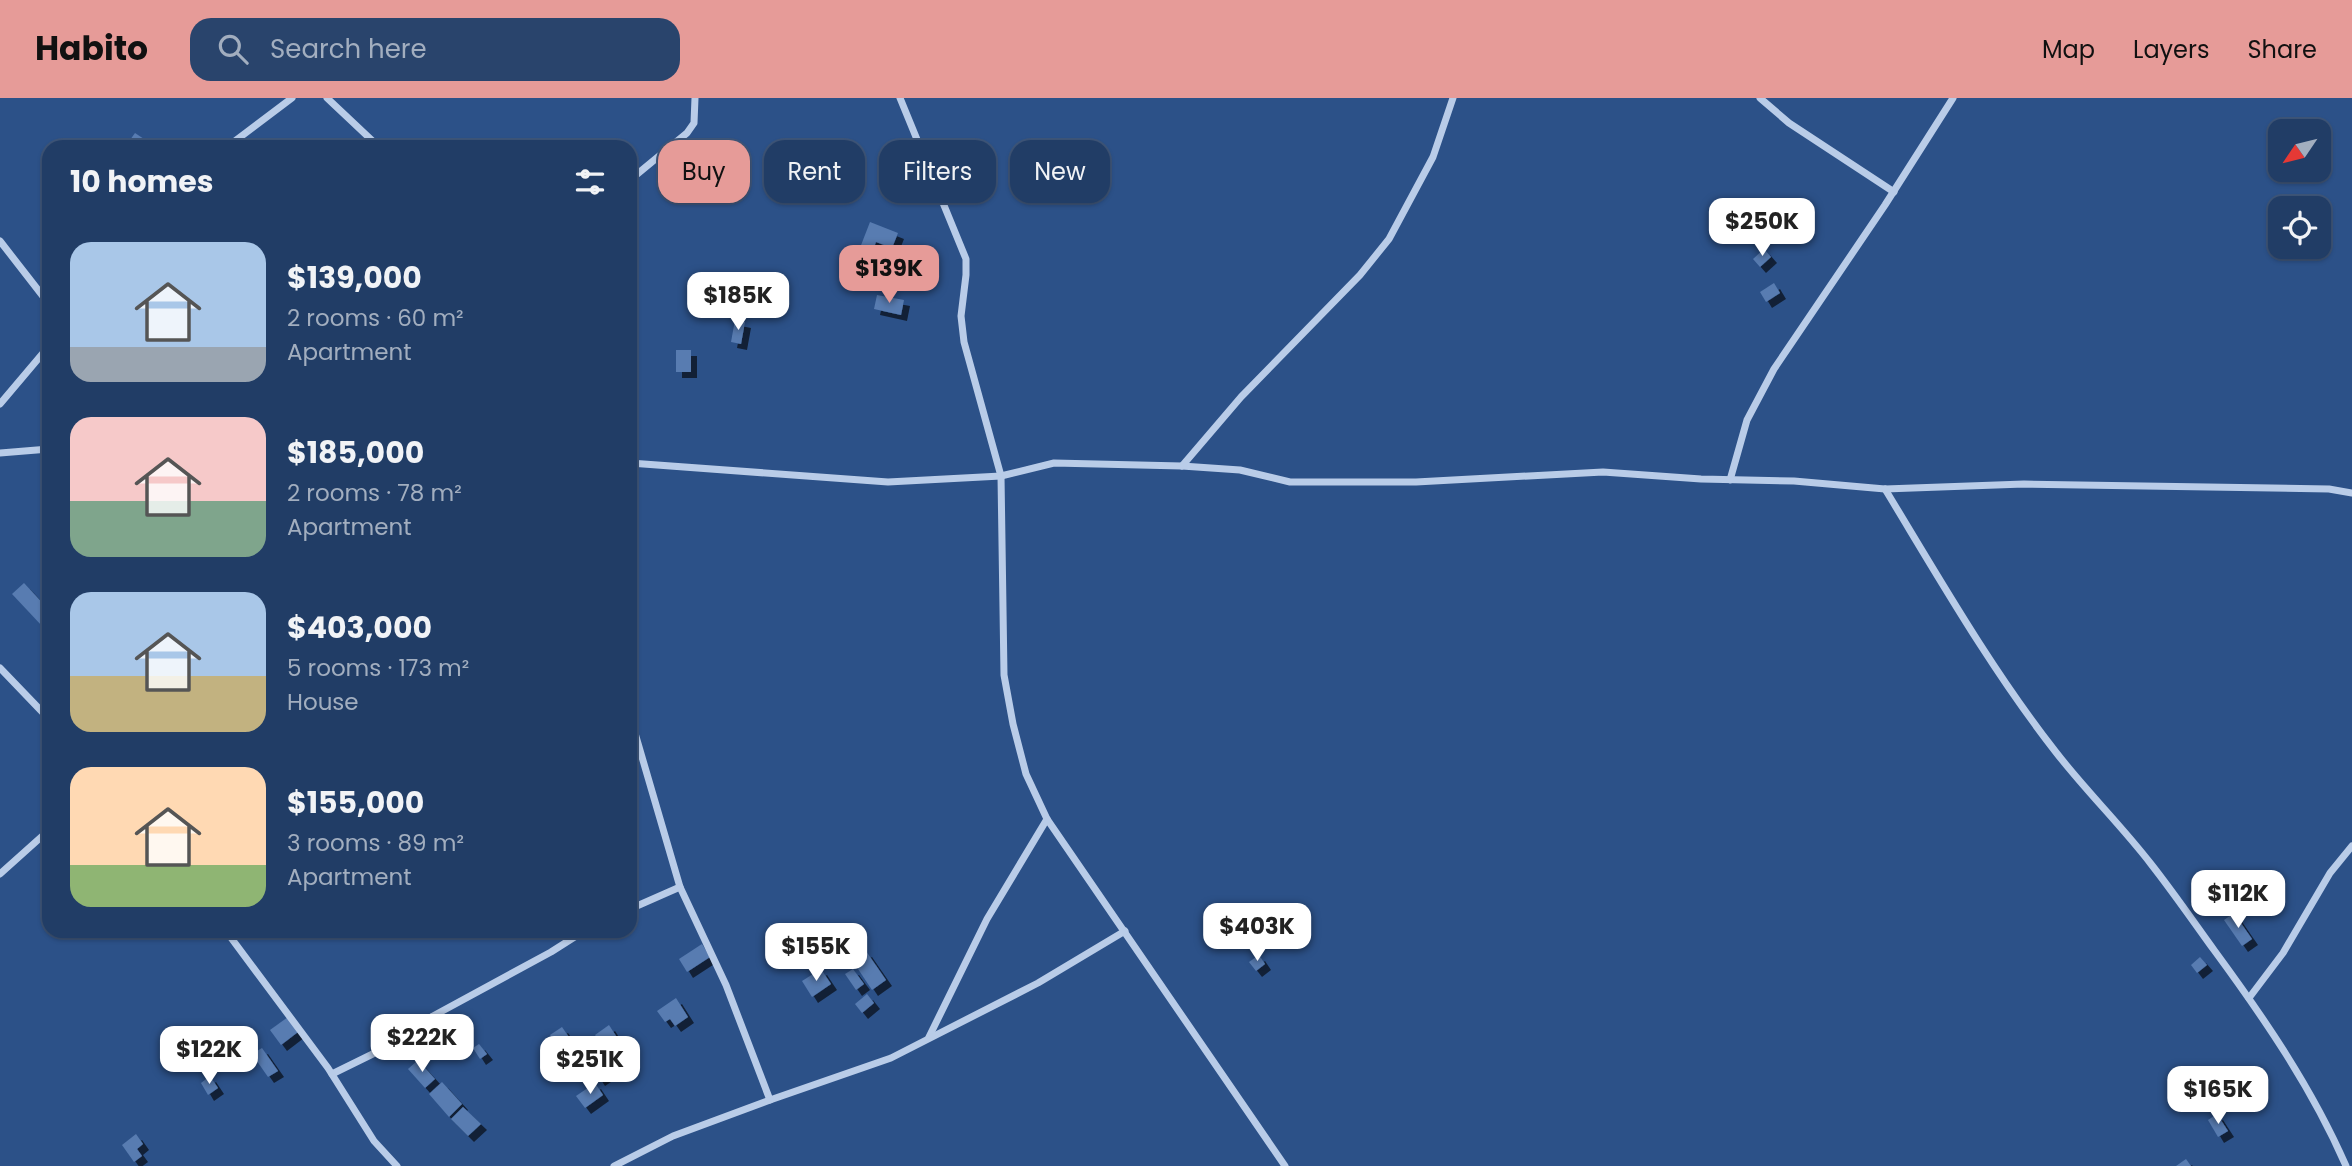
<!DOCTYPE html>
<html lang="en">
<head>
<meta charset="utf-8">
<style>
  :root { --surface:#213d66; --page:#29446c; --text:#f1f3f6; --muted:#a2aebf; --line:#3e567a; --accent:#e69b98 }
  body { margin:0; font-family:Poppins,sans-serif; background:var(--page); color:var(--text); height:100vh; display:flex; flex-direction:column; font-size:26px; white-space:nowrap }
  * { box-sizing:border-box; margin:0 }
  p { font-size:23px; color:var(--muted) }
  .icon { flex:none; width:38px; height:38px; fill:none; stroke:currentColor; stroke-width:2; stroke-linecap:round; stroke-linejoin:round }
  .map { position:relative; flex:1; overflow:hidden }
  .sheet { position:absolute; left:42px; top:42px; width:595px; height:798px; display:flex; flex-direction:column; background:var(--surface); border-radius:21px; box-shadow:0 2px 5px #0004,0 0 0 2px var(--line) }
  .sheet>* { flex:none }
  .guide { position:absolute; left:658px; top:42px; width:665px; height:63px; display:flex; gap:14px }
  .needle { width:46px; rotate:235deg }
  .controls { position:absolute; left:2268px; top:21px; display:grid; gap:14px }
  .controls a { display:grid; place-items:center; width:63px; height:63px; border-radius:14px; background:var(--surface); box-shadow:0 2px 5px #0004,0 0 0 2px var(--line); font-size:35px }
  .price { position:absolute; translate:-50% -60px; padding:0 16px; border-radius:14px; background:#fff; color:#222; font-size:23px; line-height:46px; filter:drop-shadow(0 2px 4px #0008) }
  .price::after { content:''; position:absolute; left:50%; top:42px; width:21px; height:16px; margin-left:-10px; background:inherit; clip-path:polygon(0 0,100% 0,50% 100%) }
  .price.on { background:var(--accent); color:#111 }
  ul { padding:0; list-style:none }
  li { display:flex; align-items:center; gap:21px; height:175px; padding:0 28px }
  li span { display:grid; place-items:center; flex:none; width:196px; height:140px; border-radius:21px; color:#555 }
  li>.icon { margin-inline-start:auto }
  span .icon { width:84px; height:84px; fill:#fffc; stroke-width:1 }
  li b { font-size:30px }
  h2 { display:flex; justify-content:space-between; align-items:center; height:84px; padding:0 28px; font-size:30px }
  .pill { padding:0 24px; border-radius:21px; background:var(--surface); box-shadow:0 2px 5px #0004,0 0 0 2px var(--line); font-size:24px; line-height:63px }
  .pill.on { background:var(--accent); color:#111 }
  header { display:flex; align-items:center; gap:42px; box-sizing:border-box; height:98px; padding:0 35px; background:var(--accent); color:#111 }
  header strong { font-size:33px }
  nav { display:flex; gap:38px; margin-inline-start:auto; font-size:24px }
  .search { width:490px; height:63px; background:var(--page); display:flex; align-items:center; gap:18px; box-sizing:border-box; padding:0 24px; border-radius:21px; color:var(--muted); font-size:26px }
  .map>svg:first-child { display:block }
  .building { fill:#587cb1; filter:url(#shadow) }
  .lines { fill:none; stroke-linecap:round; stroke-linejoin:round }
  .street { stroke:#b9cce8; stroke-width:7 }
</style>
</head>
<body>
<header>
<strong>Habito</strong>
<div class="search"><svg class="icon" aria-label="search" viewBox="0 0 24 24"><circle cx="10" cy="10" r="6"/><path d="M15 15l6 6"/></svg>Search here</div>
<nav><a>Map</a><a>Layers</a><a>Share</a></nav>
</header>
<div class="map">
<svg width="2352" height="1068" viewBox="0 0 2352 1068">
  <defs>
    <filter id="shadow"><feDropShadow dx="6" dy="6" stdDeviation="0" flood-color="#0009"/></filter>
  </defs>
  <rect width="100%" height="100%" fill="#2c5188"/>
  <g class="building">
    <polygon points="135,35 147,43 142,49 125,49"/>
    <polygon points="870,124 898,135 892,150 876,144 870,160 858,155"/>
    <polygon points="1764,151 1771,159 1760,169 1753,161"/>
    <polygon points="883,164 891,174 880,182 872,172"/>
    <polygon points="1774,185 1780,195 1766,204 1760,194"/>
    <polygon points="877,197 904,202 901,217 874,211"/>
    <polygon points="735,222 745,224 741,246 731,244"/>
    <rect x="676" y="252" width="15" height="22"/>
    <polygon points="24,485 49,512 49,521 42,528 12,496"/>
    <polygon points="2234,815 2252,841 2242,848 2224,822"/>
    <polygon points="702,846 710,859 687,874 679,861"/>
    <polygon points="866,853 886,882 872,892 852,862"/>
    <polygon points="1259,857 1265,866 1256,873 1249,864"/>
    <polygon points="2200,859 2207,867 2197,875 2191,867"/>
    <polygon points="821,871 831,886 812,899 802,883"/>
    <polygon points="853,871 864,886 856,892 845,876"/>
    <polygon points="867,896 874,905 862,915 855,906"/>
    <polygon points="676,900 688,919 675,928 670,921 665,924 657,913"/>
    <polygon points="288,919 298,934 281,947 270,932"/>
    <polygon points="609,927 618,941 605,951 595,937"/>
    <polygon points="562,929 575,948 563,956 550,937"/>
    <polygon points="479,946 487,956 480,961 473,950"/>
    <polygon points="262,950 278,973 268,979 252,956"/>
    <polygon points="600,957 611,974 599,982 588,965"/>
    <polygon points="418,962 435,981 425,990 408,971"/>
    <polygon points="210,978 218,990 208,997 201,985"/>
    <polygon points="442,984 462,1006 449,1019 429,996"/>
    <polygon points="595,985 603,997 585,1010 576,998"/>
    <polygon points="463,1009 481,1026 468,1038 451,1021"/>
    <polygon points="2217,1016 2228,1033 2218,1039 2208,1022"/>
    <polygon points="136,1036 143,1046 137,1051 142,1058 134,1064 122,1047"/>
    <polygon points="2186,1061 2191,1068 2176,1068"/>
  </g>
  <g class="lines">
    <g class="street">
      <polyline points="327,0 379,49"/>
      <polyline points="900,0 966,161 966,177 961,218 964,244 1001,378 1004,577 1013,626 1026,676 1047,721 1285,1068"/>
      <polyline points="1760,0 1789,25 1894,94"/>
      <polyline points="227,49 292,0"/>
      <polyline points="630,82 687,35 694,25 695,0"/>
      <polyline points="0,143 49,206"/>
      <polyline points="0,306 49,248"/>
      <polyline points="0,355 49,351"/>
      <polyline points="630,365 888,384 1001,378 1054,365 1182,368 1240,372 1290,384 1416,384 1603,374 1701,381 1794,383 1885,391 2024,386 2329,391 2352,395"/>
      <polyline points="1182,368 1241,299 1360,177 1389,141 1433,59 1453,0"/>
      <polyline points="1730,382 1747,322 1774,271 1885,107 1953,0"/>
      <path d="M1885 391C1939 480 1991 571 2055 653 2085 692 2121 727 2151 766 2173 794 2193 823 2214 852 2264 920 2312 990 2346 1068"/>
      <polyline points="0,570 49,621"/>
      <polyline points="630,618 680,789 726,887 770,1002"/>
      <polyline points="0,776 49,732"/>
      <polyline points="630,811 680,789"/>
      <polyline points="226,833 328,970 374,1043 397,1068"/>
      <polyline points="2249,900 2283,855 2330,775 2352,748"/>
      <polyline points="929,939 987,821 1047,721"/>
      <polyline points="332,976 391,947 433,918 551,854 584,833"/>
      <polyline points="614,1068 673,1038 770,1002 891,960 1038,885 1125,833"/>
    </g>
  </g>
</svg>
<div class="controls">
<a><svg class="needle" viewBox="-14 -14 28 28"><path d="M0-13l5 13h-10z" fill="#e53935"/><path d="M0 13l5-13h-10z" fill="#a2aebf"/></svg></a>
<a><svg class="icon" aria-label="locate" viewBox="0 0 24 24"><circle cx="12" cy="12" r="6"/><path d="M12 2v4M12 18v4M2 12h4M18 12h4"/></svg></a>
</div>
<b class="price" style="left:1762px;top:160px">$250K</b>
<b class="price on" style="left:889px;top:207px">$139K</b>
<b class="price" style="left:738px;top:234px">$185K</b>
<b class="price" style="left:2238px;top:832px">$112K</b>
<b class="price" style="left:1257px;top:865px">$403K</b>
<b class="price" style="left:816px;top:885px">$155K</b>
<b class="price" style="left:422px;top:976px">$222K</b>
<b class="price" style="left:209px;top:988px">$122K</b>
<b class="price" style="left:590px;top:998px">$251K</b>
<b class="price" style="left:2218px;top:1028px">$165K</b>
<div class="guide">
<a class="pill on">Buy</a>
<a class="pill">Rent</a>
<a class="pill">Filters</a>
<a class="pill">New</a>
</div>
<section class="sheet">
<h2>10 homes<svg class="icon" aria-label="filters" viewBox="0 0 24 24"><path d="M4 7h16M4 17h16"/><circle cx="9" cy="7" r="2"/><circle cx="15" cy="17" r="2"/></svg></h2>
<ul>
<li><span style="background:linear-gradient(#a9c7e8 75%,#9aa5b1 0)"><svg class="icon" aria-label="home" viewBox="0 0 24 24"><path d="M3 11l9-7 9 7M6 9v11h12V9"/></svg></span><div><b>$139,000</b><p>2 rooms · 60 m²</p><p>Apartment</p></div></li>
<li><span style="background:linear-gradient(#f6c9c9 60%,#7fa58c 0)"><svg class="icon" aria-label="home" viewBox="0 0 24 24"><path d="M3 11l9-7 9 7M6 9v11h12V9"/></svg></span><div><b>$185,000</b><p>2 rooms · 78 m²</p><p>Apartment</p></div></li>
<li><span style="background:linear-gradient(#a9c7e8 60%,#c2b280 0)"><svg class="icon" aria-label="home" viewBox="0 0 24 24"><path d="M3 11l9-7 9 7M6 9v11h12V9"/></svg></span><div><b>$403,000</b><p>5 rooms · 173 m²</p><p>House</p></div></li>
<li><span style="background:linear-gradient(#ffd9b3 70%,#8fb573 0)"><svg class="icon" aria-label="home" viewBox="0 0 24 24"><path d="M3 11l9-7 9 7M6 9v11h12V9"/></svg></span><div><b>$155,000</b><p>3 rooms · 89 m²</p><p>Apartment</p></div></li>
</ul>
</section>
</div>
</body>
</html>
